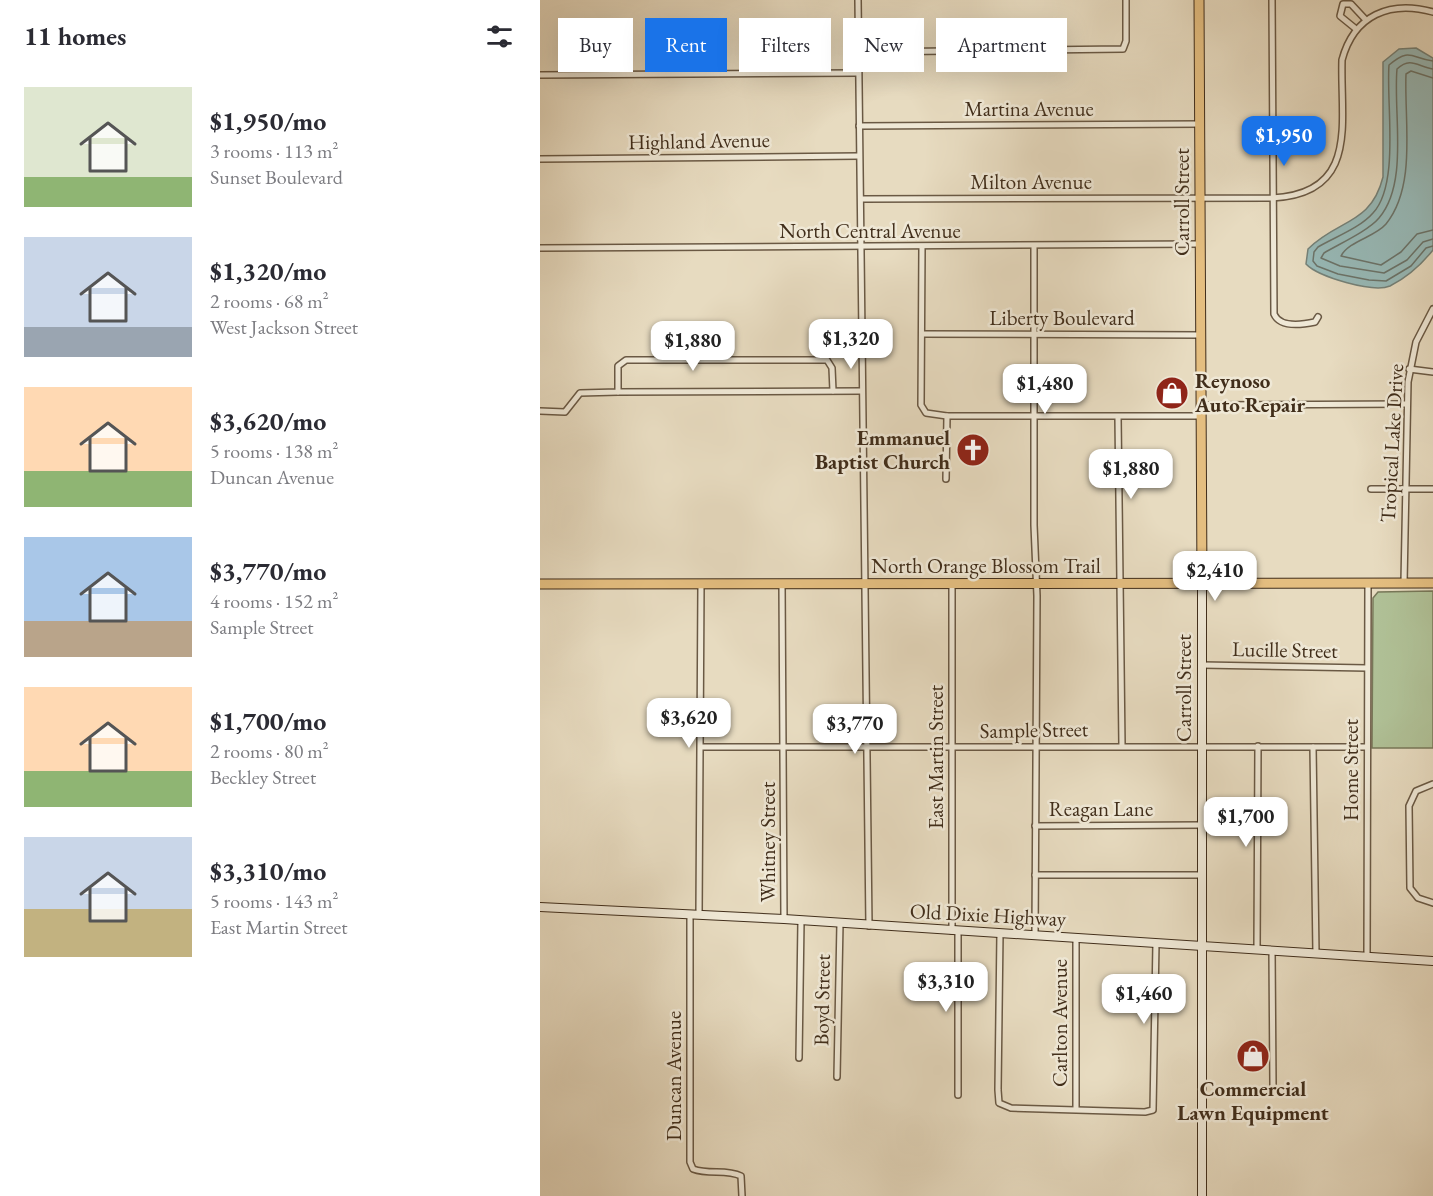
<!DOCTYPE html>
<html lang="en">
<head>
<meta charset="utf-8">
<style>
  :root { --surface:#fff; --page:#f2f2f3; --text:#2b2b33; --muted:#7c7c81; --accent:#1a73e8 }
  body { margin:0; font-family:"EB Garamond",serif; background:var(--page); color:var(--text); height:100vh; display:flex; flex-direction:column; font-size:22px; white-space:nowrap }
  * { box-sizing:border-box; margin:0 }
  p { font-size:20px; color:var(--muted) }
  .icon { flex:none; width:33px; height:33px; fill:none; stroke:currentColor; stroke-width:2; stroke-linecap:round; stroke-linejoin:round }
  .map { position:relative; flex:1; overflow:hidden }
  .side { display:flex; flex-direction:column; background:var(--surface); width:540px }
  .side>* { flex:none }
  .hud { position:absolute; left:18px; top:18px; width:570px; height:54px; display:flex; gap:12px }
  .price { position:absolute; translate:-50% -51px; padding:0 14px; border-radius:12px; background:#fff; color:#222; font-size:20px; line-height:39px; filter:drop-shadow(0 2px 3px #0008) }
  .price::after { content:''; position:absolute; left:50%; top:36px; width:18px; height:14px; margin-left:-9px; background:inherit; clip-path:polygon(0 0,100% 0,50% 100%) }
  .price.current { background:var(--accent); color:#fff }
  ul { padding:0; list-style:none }
  li { display:flex; align-items:center; gap:18px; height:150px; padding:0 24px }
  li span { display:grid; place-items:center; flex:none; width:168px; height:120px; border-radius:0px; color:#555 }
  li>.icon { margin-inline-start:auto }
  span .icon { width:72px; height:72px; fill:#fffc; stroke-width:1 }
  li b { font-size:26px }
  h2 { display:flex; justify-content:space-between; align-items:center; height:72px; padding:0 24px; font-size:26px }
  .chip { padding:0 21px; border-radius:0px; background:var(--surface); box-shadow:0 6px 24px #0002; font-size:21px; line-height:54px }
  .chip.current { background:var(--accent); color:#fff }
  main { display:flex; flex:1; min-height:0 }
  .map>svg:first-child { display:block }
  .green { fill:#b0c197; stroke:#787859; stroke-width:1.5 }
  .water { fill:#98bab8; stroke:#758279; stroke-width:1.5 }
  .lines { fill:none; stroke-linecap:round; stroke-linejoin:round }
  .shore { stroke:#6c746a; stroke-width:1.5 }
  .street-casing { stroke:#6a5944; stroke-width:8 }
  .secondary-casing { stroke:#412e1b; stroke-width:10 }
  .primary-casing { stroke:#412e1b; stroke-width:11 }
  .street { stroke:#efe8d6; stroke-width:5 }
  .secondary { stroke:#efe8d6; stroke-width:8 }
  .primary { stroke:#e4be80; stroke-width:9 }
  .labels { text-anchor:middle; stroke-width:5; stroke-linejoin:round; paint-order:stroke }
  .street-label { font-size:21px; fill:#412e1b; stroke:#efe8d6 }
  .poi-label { font-size:21px; font-weight:bold; fill:#412e1b; stroke:#efe8d6; text-anchor:start }
</style>
</head>
<body>
<main>
<section class="side">
<h2>11 homes<svg class="icon" aria-label="filters" viewBox="0 0 24 24"><path d="M4 7h16M4 17h16"/><circle cx="9" cy="7" r="2"/><circle cx="15" cy="17" r="2"/></svg></h2>
<ul>
<li><span style="background:linear-gradient(#dfe7d0 75%,#8fb573 0)"><svg class="icon" aria-label="home" viewBox="0 0 24 24"><path d="M3 11l9-7 9 7M6 9v11h12V9"/></svg></span><div><b>$1,950/mo</b><p>3 rooms · 113 m²</p><p>Sunset Boulevard</p></div></li>
<li><span style="background:linear-gradient(#c9d6e8 75%,#9aa5b1 0)"><svg class="icon" aria-label="home" viewBox="0 0 24 24"><path d="M3 11l9-7 9 7M6 9v11h12V9"/></svg></span><div><b>$1,320/mo</b><p>2 rooms · 68 m²</p><p>West Jackson Street</p></div></li>
<li><span style="background:linear-gradient(#ffd9b3 70%,#8fb573 0)"><svg class="icon" aria-label="home" viewBox="0 0 24 24"><path d="M3 11l9-7 9 7M6 9v11h12V9"/></svg></span><div><b>$3,620/mo</b><p>5 rooms · 138 m²</p><p>Duncan Avenue</p></div></li>
<li><span style="background:linear-gradient(#a9c7e8 70%,#b9a48a 0)"><svg class="icon" aria-label="home" viewBox="0 0 24 24"><path d="M3 11l9-7 9 7M6 9v11h12V9"/></svg></span><div><b>$3,770/mo</b><p>4 rooms · 152 m²</p><p>Sample Street</p></div></li>
<li><span style="background:linear-gradient(#ffd9b3 70%,#8fb573 0)"><svg class="icon" aria-label="home" viewBox="0 0 24 24"><path d="M3 11l9-7 9 7M6 9v11h12V9"/></svg></span><div><b>$1,700/mo</b><p>2 rooms · 80 m²</p><p>Beckley Street</p></div></li>
<li><span style="background:linear-gradient(#c9d6e8 60%,#c2b280 0)"><svg class="icon" aria-label="home" viewBox="0 0 24 24"><path d="M3 11l9-7 9 7M6 9v11h12V9"/></svg></span><div><b>$3,310/mo</b><p>5 rooms · 143 m²</p><p>East Martin Street</p></div></li>
</ul>
</section>
<div class="map">
<svg width="893" height="1196" viewBox="0 0 893 1196">
  <rect width="100%" height="100%" fill="#e7dbc0"/>
  <filter id="stains"><feTurbulence type="fractalNoise" baseFrequency=".00333" numOctaves="4"/><feColorMatrix values="0 0 0 0 .2 0 0 0 0 .09 0 0 0 0 .02 0 0 0 .5 -.17"/></filter>
  <radialGradient id="worn" r=".72"><stop offset=".6" stop-color="#630" stop-opacity="0"/><stop offset="1" stop-color="#630" stop-opacity=".3"/></radialGradient>
  <polygon class="green" points="893,591 893,748 832,748 833,598 838,592"/>
  <path class="water" d="M876 48 893 58V250C881 265 868 277 850 286 833 293 778 277 766 264L768 249C798 219 831 225 843 177V62L859 49Z"/>
  <g class="lines">
    <g class="shore">
      <path d="M893 61C871 58 870 47 849 65 846 104 860 184 833 213 820 228 795 237 778 247L774 252 773 261 777 266 798 274 829 280 846 281 871 266 886 248 893 246"/>
      <path d="M893 69C878 67 871 56 857 69 853 113 869 183 839 218 828 231 799 244 784 253L781 258 800 266 844 273 867 260 883 242 893 239"/>
      <path d="M893 78 871 71 866 74C864 120 877 186 846 224 835 237 809 241 801 256L841 265 861 252 877 234 893 230"/>
    </g>
    <g class="street-casing">
      <g id="street">
        <polyline points="318,0 329,926"/>
        <path d="M732 0 734 314C740 328 761 325 775 322L778 317"/>
        <polyline points="816,29 800,16 803,4 811,4 825,19"/>
        <polyline points="319,52 583,49 586,41 586,0"/>
        <polyline points="0,75 318,73"/>
        <polyline points="319,126 660,124"/>
        <polyline points="0,159 319,156"/>
        <path d="M322 199 732 198C820 194 800 122 802 60 814 15 850 0 893 12"/>
        <polyline points="382,247 381,405 386,413 407,416 661,416"/>
        <polyline points="494,247 494,525 497,596 495,935"/>
        <polyline points="0,248 660,244"/>
        <polyline points="382,334 661,335"/>
        <polyline points="869,369 893,372"/>
        <polyline points="78,392 322,391"/>
        <polyline points="661,405 866,404"/>
        <polyline points="0,411 25,412 40,393 78,392 78,366 86,360 287,360 292,368 293,391"/>
        <polyline points="578,417 582,746"/>
        <polyline points="406,479 407,416"/>
        <polyline points="831,489 893,489"/>
        <polyline points="864,583 868,382 876,342 893,309"/>
        <polyline points="242,584 244,919"/>
        <polyline points="662,665 827,668"/>
        <polyline points="161,747 827,747"/>
        <polyline points="773,747 776,953"/>
        <polyline points="893,784 876,791 869,806 870,888 878,898 893,903"/>
        <polyline points="495,826 662,825"/>
        <polyline points="495,875 662,875"/>
        <path d="M150 914V1162L153 1169C169 1175 186 1169 201 1176L202 1196"/>
        <polyline points="159,914 161,584"/>
        <polyline points="412,931 412,584"/>
        <polyline points="460,933 458,1090 459,1103 471,1108 605,1112 613,1110 616,943"/>
        <polyline points="717,949 718,746"/>
        <polyline points="732,951 733,1085"/>
        <polyline points="827,957 828,583"/>
        <polyline points="259,1058 261,921"/>
        <polyline points="297,1077 300,923"/>
        <polyline points="418,1095 418,931"/>
        <polyline points="536,1108 536,938"/>
      </g>
    </g>
    <g class="secondary-casing">
      <g id="secondary">
        <polyline points="662,583 662,1196"/>
        <polyline points="0,907 244,919 893,961"/>
      </g>
    </g>
    <g class="primary-casing">
      <g id="primary">
        <polyline points="659,0 662,583"/>
        <polyline points="0,584 893,583"/>
      </g>
    </g>
    <use href="#street" class="street"/>
    <use href="#secondary" class="secondary"/>
    <use href="#primary" class="primary"/>
  </g>
  <defs>
    <g id="shop-disc" transform="scale(1.725)"><circle r="9.5" fill="#8f2418" stroke="#efe8d6"/><path d="M-5-2.5h2.3a2.7 3.5 0 0 1 5.4 0H5L5.5 6h-11ZM-1.5-2.5h3a1.5 2.3 0 0 0-3 0Z" fill="#fff"/></g>
    <g id="church-disc" transform="scale(1.725)"><circle r="9.5" fill="#8f2418" stroke="#efe8d6"/><path d="M-1.2-6h2.4v3.5h3.3v2.4h-3.3V6h-2.4V-.1h-3.3v-2.4h3.3Z" fill="#fff"/></g>
  </defs>
  <g fill-rule="evenodd">
    <use href="#shop-disc" x="632" y="393"/>
    <use href="#church-disc" x="433" y="450"/>
    <use href="#shop-disc" x="713" y="1056"/>
  </g>
  <g class="labels">
    <g class="street-label">
      <text x="489" y="116">Martina Avenue</text>
      <text transform="translate(159 141) rotate(-1)" y="7">Highland Avenue</text>
      <text x="491" y="189">Milton Avenue</text>
      <text transform="translate(642 202) rotate(-90)" y="7">Carroll Street</text>
      <text x="330" y="238">North Central Avenue</text>
      <text x="522" y="325">Liberty Boulevard</text>
      <text transform="translate(852 443) rotate(-87)" y="7">Tropical Lake Drive</text>
      <text x="446" y="573">North Orange Blossom Trail</text>
      <text transform="translate(745 650) rotate(1)" y="7">Lucille Street</text>
      <text transform="translate(644 688) rotate(-90)" y="7">Carroll Street</text>
      <text transform="translate(494 730) rotate(-1)" y="7">Sample Street</text>
      <text transform="translate(396 757) rotate(-90)" y="7">East Martin Street</text>
      <text transform="translate(811 770) rotate(-90)" y="7">Home Street</text>
      <text x="561" y="816">Reagan Lane</text>
      <text transform="translate(228 842) rotate(-90)" y="7">Whitney Street</text>
      <text transform="translate(448 915) rotate(3)" y="7">Old Dixie Highway</text>
      <text transform="translate(282 1000) rotate(-89)" y="7">Boyd Street</text>
      <text transform="translate(520 1023) rotate(-90)" y="7">Carlton Avenue</text>
      <text transform="translate(134 1076) rotate(-90)" y="7">Duncan Avenue</text>
    </g>
    <g class="poi-label">
      <text x="655" y="388">Reynoso<tspan x="655" dy="24">Auto Repair</tspan></text>
      <text x="410" y="445" text-anchor="end">Emmanuel<tspan x="410" dy="24">Baptist Church</tspan></text>
      <text x="713" y="1096" text-anchor="middle">Commercial<tspan x="713" dy="24">Lawn Equipment</tspan></text>
    </g>
  </g>
  <rect width="100%" height="100%" filter="url(#stains)"/>
  <rect width="100%" height="100%" fill="url(#worn)"/>
</svg>
<b class="price current" style="left:744px;top:167px">$1,950</b>
<b class="price" style="left:311px;top:370px">$1,320</b>
<b class="price" style="left:153px;top:372px">$1,880</b>
<b class="price" style="left:505px;top:415px">$1,480</b>
<b class="price" style="left:591px;top:500px">$1,880</b>
<b class="price" style="left:675px;top:602px">$2,410</b>
<b class="price" style="left:149px;top:749px">$3,620</b>
<b class="price" style="left:315px;top:755px">$3,770</b>
<b class="price" style="left:706px;top:848px">$1,700</b>
<b class="price" style="left:406px;top:1013px">$3,310</b>
<b class="price" style="left:604px;top:1025px">$1,460</b>
<div class="hud">
<a class="chip">Buy</a>
<a class="chip current">Rent</a>
<a class="chip">Filters</a>
<a class="chip">New</a>
<a class="chip">Apartment</a>
</div>
</div>
</main>
</body>
</html>
